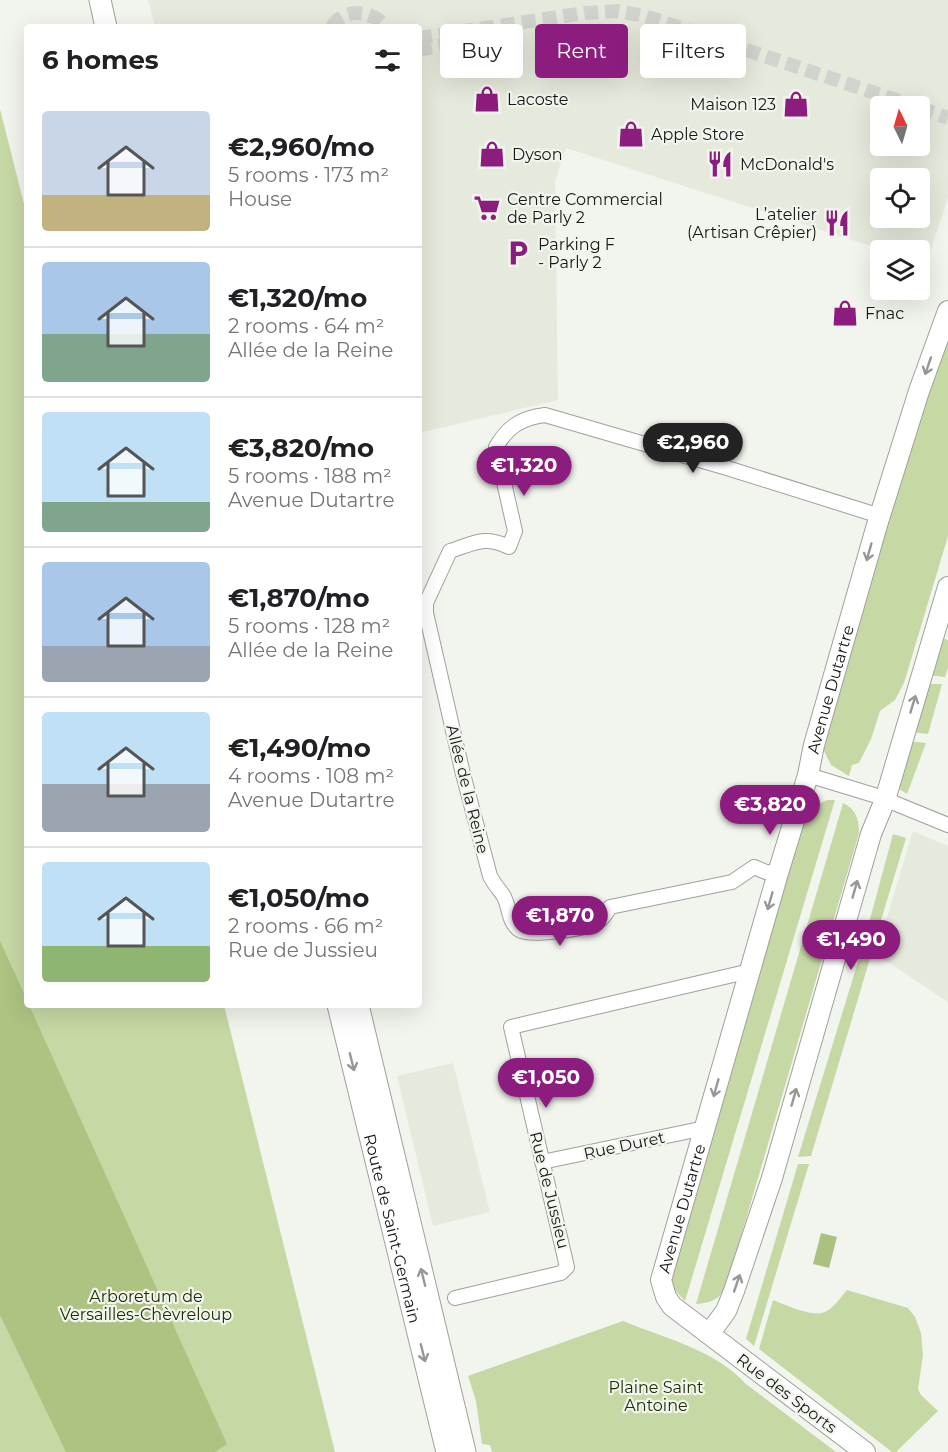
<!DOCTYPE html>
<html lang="en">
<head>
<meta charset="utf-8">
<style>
  :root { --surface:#fff; --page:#f2f2f2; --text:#202124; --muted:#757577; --line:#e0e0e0; --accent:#8d1c7f }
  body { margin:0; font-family:Montserrat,sans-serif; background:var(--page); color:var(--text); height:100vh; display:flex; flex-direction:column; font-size:22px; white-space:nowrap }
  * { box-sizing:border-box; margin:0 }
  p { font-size:20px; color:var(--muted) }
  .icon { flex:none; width:33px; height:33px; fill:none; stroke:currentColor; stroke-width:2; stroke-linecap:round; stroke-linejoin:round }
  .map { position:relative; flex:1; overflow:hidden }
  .drawer { position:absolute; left:24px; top:24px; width:398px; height:984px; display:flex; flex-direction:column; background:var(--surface); border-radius:6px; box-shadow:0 6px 24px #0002 }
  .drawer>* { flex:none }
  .top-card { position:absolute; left:440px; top:24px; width:418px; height:54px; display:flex; gap:12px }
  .needle { width:39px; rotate:355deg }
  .buttons { position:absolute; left:870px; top:96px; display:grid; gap:12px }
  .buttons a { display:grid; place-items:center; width:60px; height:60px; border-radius:6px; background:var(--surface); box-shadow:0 6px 24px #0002; font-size:30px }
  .price { position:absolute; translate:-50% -51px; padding:0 14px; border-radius:21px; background:var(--accent); color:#fff; font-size:20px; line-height:39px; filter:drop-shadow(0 2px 3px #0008) }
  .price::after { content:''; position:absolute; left:50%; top:36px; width:18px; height:14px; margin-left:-9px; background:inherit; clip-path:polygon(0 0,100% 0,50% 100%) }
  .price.active { background:#222; color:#fff }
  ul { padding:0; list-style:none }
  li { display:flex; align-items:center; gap:18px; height:150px; padding:0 18px }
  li+li { border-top:2px solid var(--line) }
  li span { display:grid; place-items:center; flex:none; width:168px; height:120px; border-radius:6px; color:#555 }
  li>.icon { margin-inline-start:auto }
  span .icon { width:72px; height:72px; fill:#fffc; stroke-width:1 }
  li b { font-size:26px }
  h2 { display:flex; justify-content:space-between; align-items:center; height:72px; padding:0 18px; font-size:26px }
  .chip { padding:0 21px; border-radius:6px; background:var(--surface); box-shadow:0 6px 24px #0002; font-size:21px; line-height:54px }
  .chip.active { background:var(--accent); color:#fff }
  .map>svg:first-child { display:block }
  .built { fill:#e5eadc; fill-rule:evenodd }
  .green { fill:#c6d8a4 }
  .forest { fill:#adc382 }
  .water { fill:#abc180 }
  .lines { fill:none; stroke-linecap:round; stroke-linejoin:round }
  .minor-tunnel { stroke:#d1d4ce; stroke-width:14; stroke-dasharray:14 7; stroke-linecap:butt }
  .minor-casing { stroke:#9fa19b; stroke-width:16 }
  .secondary-casing { stroke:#9fa19b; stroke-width:22 }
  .primary-casing { stroke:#9fa19b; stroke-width:23 }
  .minor { stroke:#fff; stroke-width:14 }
  .secondary { stroke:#fff; stroke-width:20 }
  .primary { stroke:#fff; stroke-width:21 }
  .oneway { stroke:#979796 }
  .labels { text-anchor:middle; stroke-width:4.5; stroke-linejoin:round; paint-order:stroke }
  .poi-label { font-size:16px; fill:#171816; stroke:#f2f5ee; text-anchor:start }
  .street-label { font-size:16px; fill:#171816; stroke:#f2f5ee }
  .park-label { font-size:16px; fill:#222e00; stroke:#f2f5ee }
</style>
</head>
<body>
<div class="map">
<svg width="948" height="1452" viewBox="0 0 948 1452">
  <rect width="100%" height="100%" fill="#f2f5ee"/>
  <g class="built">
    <path d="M148 0H948V198L926 264 920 262V250H883L566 148 555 182 558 400 419 433 418 27H155ZM880 106H920V146H880ZM880 178H920V218H880Z"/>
    <polygon points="913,831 948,846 948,1002 876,954"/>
    <polygon points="453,1063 490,1212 433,1226 397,1076"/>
  </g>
  <g class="green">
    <polygon points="0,109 27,216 27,1005 224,1005 335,1452 0,1452"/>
    <polygon points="948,325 948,536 904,683 895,700 880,711 871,739 859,763 852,765 849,776 831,765 821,745"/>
    <polygon points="938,637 948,640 948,668 945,677 927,675"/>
    <polygon points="923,684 942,684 928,734 910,732"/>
    <polygon points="907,741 926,743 907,794 899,789 896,777"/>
    <polygon points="827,800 835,800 685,1301 673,1288 670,1271 803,819 814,806"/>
    <path d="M843 803C856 809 859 819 859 833L727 1284C721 1299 711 1303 696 1304Z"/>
    <polygon points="893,834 906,838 874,943 869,940 866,934"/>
    <polygon points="863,950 869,949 872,952 811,1156 798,1157 861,952"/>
    <polygon points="798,1164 809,1164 754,1346 746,1339"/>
    <path d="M847 1290 908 1308 915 1317 921 1333 923 1355 918 1389 921 1395 938 1411 896 1452H892L759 1349 773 1300C786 1305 815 1319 827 1311 835 1306 841 1297 847 1290Z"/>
    <path d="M623 1321C666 1339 714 1349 746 1384L836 1452H492L490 1445 482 1444 476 1401 468 1376Z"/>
  </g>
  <polygon class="forest" points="0,941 27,1000 27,1005 29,1005 227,1444 215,1452 66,1452 0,1315"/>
  <polygon class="water" points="821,1233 837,1237 829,1268 813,1264"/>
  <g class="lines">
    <g class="minor-tunnel">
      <path d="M332 27C343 7 373 10 386 27"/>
      <polyline points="418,38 585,13 617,11 645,16 914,106"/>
      <polyline points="418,50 520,31"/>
      <polyline points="920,108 948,118"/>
    </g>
    <g class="minor-casing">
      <g id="minor">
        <polyline points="808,775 877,796 948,825"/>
        <path d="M778 873 766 872 754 867 732 882 610 907C607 912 604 918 599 921 587 929 529 938 518 929 507 919 510 906 503 895 498 888 494 884 490 876L463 774 426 613V603L450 551C475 543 484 535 509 547L515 531 496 447C508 426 522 418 545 415L727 468 880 516"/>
        <polyline points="542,1162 705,1128"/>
        <polyline points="455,1298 561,1273 567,1267 511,1027 750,971"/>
      </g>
    </g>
    <g class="secondary-casing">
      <g id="secondary">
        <polyline points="709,1334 726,1311 734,1291 772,1178 871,834 885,800 948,587"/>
        <path id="s1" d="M865 1452 672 1306 666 1297 661 1280 778 873 808 775 814 745 877 525 919 391 948 311"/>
      </g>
    </g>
    <g class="primary-casing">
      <g id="primary">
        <polyline points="100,0 106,27"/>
        <path id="s2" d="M338 1005 447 1452"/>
        <polyline points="358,1005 465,1452"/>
      </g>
    </g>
    <use href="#minor" class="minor"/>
    <use href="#secondary" class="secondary"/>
    <use href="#primary" class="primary"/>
  </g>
  <defs><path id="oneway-shaft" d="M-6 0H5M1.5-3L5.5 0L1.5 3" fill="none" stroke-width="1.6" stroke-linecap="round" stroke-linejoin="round" transform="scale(1.5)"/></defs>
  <g class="oneway">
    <use href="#oneway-shaft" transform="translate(928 366) rotate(109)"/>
    <use href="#oneway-shaft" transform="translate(869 552) rotate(106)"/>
    <use href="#oneway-shaft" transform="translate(913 704) rotate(-73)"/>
    <use href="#oneway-shaft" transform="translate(855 889) rotate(-74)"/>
    <use href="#oneway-shaft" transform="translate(770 901) rotate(106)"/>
    <use href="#oneway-shaft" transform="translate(352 1062) rotate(76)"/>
    <use href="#oneway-shaft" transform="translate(716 1088) rotate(106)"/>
    <use href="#oneway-shaft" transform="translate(794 1097) rotate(-74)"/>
    <use href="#oneway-shaft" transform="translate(423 1277) rotate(-104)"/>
    <use href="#oneway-shaft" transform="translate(737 1283) rotate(-71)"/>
    <use href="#oneway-shaft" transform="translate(423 1353) rotate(76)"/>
  </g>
  <defs>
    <g id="shop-bare" transform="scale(2.07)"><path d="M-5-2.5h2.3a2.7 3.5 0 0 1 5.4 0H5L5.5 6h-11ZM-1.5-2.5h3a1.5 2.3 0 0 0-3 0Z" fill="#8d1c7f" stroke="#f2f5ee" stroke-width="2.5" paint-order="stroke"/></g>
    <g id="restaurant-bare" transform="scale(2.07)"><path d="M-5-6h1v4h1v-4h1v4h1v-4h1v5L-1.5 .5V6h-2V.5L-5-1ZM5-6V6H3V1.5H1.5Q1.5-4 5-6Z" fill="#8d1c7f" stroke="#f2f5ee" stroke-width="2.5" paint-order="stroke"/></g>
    <g id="supermarket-bare" transform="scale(2.07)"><path d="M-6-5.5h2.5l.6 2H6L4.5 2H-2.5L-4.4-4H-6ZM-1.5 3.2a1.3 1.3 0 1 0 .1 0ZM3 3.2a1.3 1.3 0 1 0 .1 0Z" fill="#8d1c7f" stroke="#f2f5ee" stroke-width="2.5" paint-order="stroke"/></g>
    <g id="parking-bare" transform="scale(2.07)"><path d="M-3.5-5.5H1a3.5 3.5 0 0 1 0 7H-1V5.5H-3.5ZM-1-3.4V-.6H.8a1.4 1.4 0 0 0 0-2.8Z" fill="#8d1c7f" stroke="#f2f5ee" stroke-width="2.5" paint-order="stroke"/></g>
  </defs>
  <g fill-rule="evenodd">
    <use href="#shop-bare" x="487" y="99"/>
    <use href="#shop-bare" x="796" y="104"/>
    <use href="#shop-bare" x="631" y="134"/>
    <use href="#shop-bare" x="492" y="154"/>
    <use href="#restaurant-bare" x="720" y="164"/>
    <use href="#supermarket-bare" x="487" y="208"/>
    <use href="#restaurant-bare" x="837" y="223"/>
    <use href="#parking-bare" x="518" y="253"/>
    <use href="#shop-bare" x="845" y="313"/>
  </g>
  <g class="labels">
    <g class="poi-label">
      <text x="507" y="105">Lacoste</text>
      <text x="776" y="110" text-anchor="end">Maison 123</text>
      <text x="651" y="140">Apple Store</text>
      <text x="512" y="160">Dyson</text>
      <text x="740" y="170">McDonald's</text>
      <text x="507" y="205">Centre Commercial<tspan x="507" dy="18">de Parly 2</tspan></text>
      <text x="817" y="220" text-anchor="end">L’atelier<tspan x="817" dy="18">(Artisan Crêpier)</tspan></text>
      <text x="538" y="250">Parking F<tspan x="538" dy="18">- Parly 2</tspan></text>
      <text x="865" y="319">Fnac</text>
    </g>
    <g class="street-label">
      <text dy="6" stroke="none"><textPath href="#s1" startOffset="885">Avenue Dutartre</textPath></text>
      <text transform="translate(468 789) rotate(76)" y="6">Allée de la Reine</text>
      <text transform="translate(624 1145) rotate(-12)" y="6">Rue Duret</text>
      <text transform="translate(550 1190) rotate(76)" y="6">Rue de Jussieu</text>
      <text dy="6" stroke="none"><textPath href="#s1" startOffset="345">Avenue Dutartre</textPath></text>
      <text dy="6" stroke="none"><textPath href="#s2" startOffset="230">Route de Saint-Germain</textPath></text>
      <text transform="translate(787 1393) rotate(37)" y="6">Rue des Sports</text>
    </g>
    <g class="park-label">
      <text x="146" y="1302">Arboretum de<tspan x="146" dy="18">Versailles-Chèvreloup</tspan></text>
      <text x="656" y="1393">Plaine Saint<tspan x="656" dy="18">Antoine</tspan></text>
    </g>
  </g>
</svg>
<div class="buttons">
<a><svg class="needle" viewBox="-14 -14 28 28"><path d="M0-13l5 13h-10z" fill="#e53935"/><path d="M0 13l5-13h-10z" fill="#757577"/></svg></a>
<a><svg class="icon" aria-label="locate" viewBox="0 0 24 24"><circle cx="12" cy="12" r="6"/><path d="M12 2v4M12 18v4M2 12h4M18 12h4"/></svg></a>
<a><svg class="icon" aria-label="layers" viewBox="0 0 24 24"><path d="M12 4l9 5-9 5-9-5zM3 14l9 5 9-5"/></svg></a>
</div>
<b class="price active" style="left:693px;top:474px">€2,960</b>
<b class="price" style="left:524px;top:497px">€1,320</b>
<b class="price" style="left:770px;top:836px">€3,820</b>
<b class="price" style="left:560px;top:947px">€1,870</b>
<b class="price" style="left:851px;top:971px">€1,490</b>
<b class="price" style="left:546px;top:1109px">€1,050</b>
<div class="top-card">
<a class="chip">Buy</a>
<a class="chip active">Rent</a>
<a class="chip">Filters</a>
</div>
<section class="drawer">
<h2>6 homes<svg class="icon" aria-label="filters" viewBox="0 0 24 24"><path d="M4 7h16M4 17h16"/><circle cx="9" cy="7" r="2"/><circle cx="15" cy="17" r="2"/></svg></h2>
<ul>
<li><span style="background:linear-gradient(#c9d6e8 70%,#c2b280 0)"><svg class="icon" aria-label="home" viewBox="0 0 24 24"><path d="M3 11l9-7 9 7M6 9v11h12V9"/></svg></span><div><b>€2,960/mo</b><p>5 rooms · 173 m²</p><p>House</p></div></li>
<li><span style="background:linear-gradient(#a9c7e8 60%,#7fa58c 0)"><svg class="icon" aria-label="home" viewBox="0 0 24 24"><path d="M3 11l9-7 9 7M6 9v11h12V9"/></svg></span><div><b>€1,320/mo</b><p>2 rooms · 64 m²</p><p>Allée de la Reine</p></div></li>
<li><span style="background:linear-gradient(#bfe0f5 75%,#7fa58c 0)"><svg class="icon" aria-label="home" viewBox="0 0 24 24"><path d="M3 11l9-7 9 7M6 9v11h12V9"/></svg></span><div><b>€3,820/mo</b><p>5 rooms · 188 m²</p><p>Avenue Dutartre</p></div></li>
<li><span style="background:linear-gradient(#a9c7e8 70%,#9aa5b1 0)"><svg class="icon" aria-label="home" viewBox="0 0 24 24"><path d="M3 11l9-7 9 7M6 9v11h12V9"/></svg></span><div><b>€1,870/mo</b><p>5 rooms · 128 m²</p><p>Allée de la Reine</p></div></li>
<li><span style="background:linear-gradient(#bfe0f5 60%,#9aa5b1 0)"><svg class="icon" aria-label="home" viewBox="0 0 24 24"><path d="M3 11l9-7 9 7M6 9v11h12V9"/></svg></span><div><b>€1,490/mo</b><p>4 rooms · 108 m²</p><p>Avenue Dutartre</p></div></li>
<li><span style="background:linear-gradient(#bfe0f5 70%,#8fb573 0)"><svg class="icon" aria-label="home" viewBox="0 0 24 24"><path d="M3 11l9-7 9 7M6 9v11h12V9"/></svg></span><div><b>€1,050/mo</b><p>2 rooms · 66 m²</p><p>Rue de Jussieu</p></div></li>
</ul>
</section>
</div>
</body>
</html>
